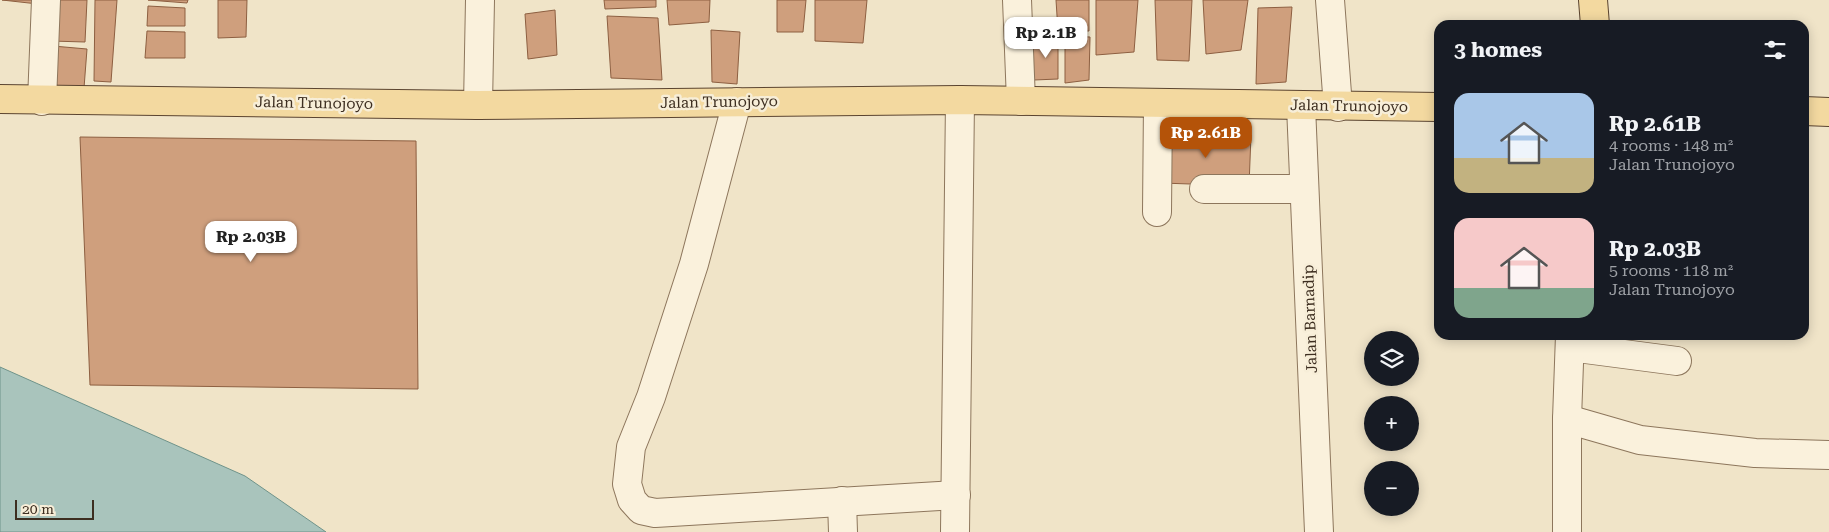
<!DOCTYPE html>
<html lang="en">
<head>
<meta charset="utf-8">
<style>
  :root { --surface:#171b24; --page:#242831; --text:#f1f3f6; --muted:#9ea1a6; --accent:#b45309 }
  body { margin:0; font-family:"Roboto Serif",serif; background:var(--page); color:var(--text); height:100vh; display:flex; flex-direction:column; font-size:19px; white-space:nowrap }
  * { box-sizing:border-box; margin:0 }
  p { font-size:16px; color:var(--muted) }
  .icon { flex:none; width:28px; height:28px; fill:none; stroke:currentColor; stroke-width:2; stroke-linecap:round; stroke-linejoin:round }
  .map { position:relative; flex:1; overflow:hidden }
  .panel { position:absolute; left:1434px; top:20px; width:375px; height:320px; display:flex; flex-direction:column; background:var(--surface); border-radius:15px; box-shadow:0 2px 12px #0003 }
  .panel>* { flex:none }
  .controls { position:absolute; left:1364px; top:331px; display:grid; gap:10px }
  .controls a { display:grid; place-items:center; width:55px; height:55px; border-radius:50%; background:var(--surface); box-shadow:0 2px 12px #0003; font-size:25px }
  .scale { position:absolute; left:15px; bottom:12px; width:79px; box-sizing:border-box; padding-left:5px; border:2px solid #3d2e20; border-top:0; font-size:14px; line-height:18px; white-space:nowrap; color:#3d2e20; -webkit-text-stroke:4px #f7eed8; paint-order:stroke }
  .price { position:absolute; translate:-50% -42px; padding:0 11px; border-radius:10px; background:#fff; color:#222; font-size:16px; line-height:32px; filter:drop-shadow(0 1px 2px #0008) }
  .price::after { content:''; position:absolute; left:50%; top:30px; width:15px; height:11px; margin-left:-8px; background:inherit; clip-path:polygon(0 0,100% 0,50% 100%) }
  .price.active { background:var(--accent); color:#fff }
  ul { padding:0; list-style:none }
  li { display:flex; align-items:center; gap:15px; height:125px; padding:0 20px }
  li span { display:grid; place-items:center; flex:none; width:140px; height:100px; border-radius:15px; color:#555 }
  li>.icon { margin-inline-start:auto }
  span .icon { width:60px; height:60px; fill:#fffc; stroke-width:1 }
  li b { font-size:21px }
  h2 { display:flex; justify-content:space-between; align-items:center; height:60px; padding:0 20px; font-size:21px }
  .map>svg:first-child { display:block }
  .water { fill:#a9c4bc; stroke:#6f938a }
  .building { fill:#cf9f7d; stroke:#8d5f41 }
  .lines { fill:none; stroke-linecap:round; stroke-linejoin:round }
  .minor-casing { stroke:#8d765c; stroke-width:30 }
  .major-casing { stroke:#5b4430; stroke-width:30 }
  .minor { stroke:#faf1dc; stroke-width:28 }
  .major { stroke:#f3d9a0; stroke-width:28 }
  .labels { text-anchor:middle; stroke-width:5; stroke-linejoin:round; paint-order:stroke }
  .street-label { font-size:15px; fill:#3d2e20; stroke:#f7eed8 }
</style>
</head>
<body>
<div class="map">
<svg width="1829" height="532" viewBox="0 0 1829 532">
  <rect width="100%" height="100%" fill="#f0e4c8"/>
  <polygon class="water" points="0,367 245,476 326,532 0,532"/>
  <g class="building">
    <polygon points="2,0 38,0 38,4"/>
    <polygon points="53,0 87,0 85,42 51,41"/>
    <polygon points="95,0 117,0 111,82 94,81"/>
    <polygon points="148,0 188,0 187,3"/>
    <polygon points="218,0 247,0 246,37 218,38"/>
    <polygon points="604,0 656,0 656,7 605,9"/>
    <polygon points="667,0 710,0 709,22 669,25"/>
    <polygon points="777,0 806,0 803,32 777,32"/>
    <polygon points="815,0 867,0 863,43 815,41"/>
    <polygon points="1056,0 1089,0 1089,31 1058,31"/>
    <polygon points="1096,0 1138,0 1134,52 1096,55"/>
    <polygon points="1155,0 1192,0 1189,61 1157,60"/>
    <polygon points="1203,0 1248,0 1241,50 1206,54"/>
    <polygon points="148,6 185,8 185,26 147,26"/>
    <polygon points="1292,7 1286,82 1256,84 1258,8"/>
    <polygon points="555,10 557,55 528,59 525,14"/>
    <polygon points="607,16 658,18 662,80 611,78"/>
    <polygon points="711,30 740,32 737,84 712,82"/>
    <polygon points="147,31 185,32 185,58 145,58"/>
    <polygon points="1065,36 1090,37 1089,80 1065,83"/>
    <polygon points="1058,39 1058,79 1034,80 1032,41"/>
    <polygon points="53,46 87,49 84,88 50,87"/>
    <polygon points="1163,132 1251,135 1249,186 1161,183"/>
    <polygon points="80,137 416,141 418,389 90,385"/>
  </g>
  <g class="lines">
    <g class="minor-casing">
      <g id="minor">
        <polyline points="1017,0 1021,101"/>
        <polyline points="1330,0 1338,107"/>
        <polyline points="42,101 46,0"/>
        <polyline points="737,102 694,264 651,397 631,447 627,484 632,500 641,510 655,513 956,495"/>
        <polyline points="478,105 480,0"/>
        <polyline points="1301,106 1319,532"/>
        <polyline points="1204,189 1304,189"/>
        <polyline points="1157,212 1158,103"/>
        <polyline points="1570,347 1677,361"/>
        <polyline points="1567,419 1640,440 1755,453 1829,455"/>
        <polyline points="842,501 843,532"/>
        <polyline points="955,532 960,100"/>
        <polyline points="1567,532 1567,419 1570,335"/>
      </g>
    </g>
    <g class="major-casing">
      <g id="major">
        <polyline points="1593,0 1595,25"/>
        <polyline points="0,99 478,105 960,100 1439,107"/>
        <polyline points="1804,111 1829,112"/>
      </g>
    </g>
    <use href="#minor" class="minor"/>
    <use href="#major" class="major"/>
  </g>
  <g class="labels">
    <g class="street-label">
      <text transform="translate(719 102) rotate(-1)" y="5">Jalan Trunojoyo</text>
      <text transform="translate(314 103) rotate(1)" y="5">Jalan Trunojoyo</text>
      <text transform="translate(1349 106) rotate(1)" y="5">Jalan Trunojoyo</text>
      <text transform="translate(1310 319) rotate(-92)" y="5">Jalan Barnadip</text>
    </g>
  </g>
</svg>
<div class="controls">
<a><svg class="icon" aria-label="layers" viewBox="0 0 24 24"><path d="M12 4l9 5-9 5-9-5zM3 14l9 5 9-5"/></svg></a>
<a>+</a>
<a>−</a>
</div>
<div class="scale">20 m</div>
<b class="price" style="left:1046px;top:59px">Rp 2.1B</b>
<b class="price active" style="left:1206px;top:159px">Rp 2.61B</b>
<b class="price" style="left:251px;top:263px">Rp 2.03B</b>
<section class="panel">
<h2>3 homes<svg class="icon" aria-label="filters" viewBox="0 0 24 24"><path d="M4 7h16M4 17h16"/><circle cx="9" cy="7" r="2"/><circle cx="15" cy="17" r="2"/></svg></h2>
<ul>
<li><span style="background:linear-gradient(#a9c7e8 65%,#c2b280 0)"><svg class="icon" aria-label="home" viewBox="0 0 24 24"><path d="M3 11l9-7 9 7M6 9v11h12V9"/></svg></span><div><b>Rp 2.61B</b><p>4 rooms · 148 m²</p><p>Jalan Trunojoyo</p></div></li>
<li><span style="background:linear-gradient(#f6c9c9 70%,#7fa58c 0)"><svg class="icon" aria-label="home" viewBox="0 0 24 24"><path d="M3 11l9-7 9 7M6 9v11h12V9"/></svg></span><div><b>Rp 2.03B</b><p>5 rooms · 118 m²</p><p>Jalan Trunojoyo</p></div></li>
</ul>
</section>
</div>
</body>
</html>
